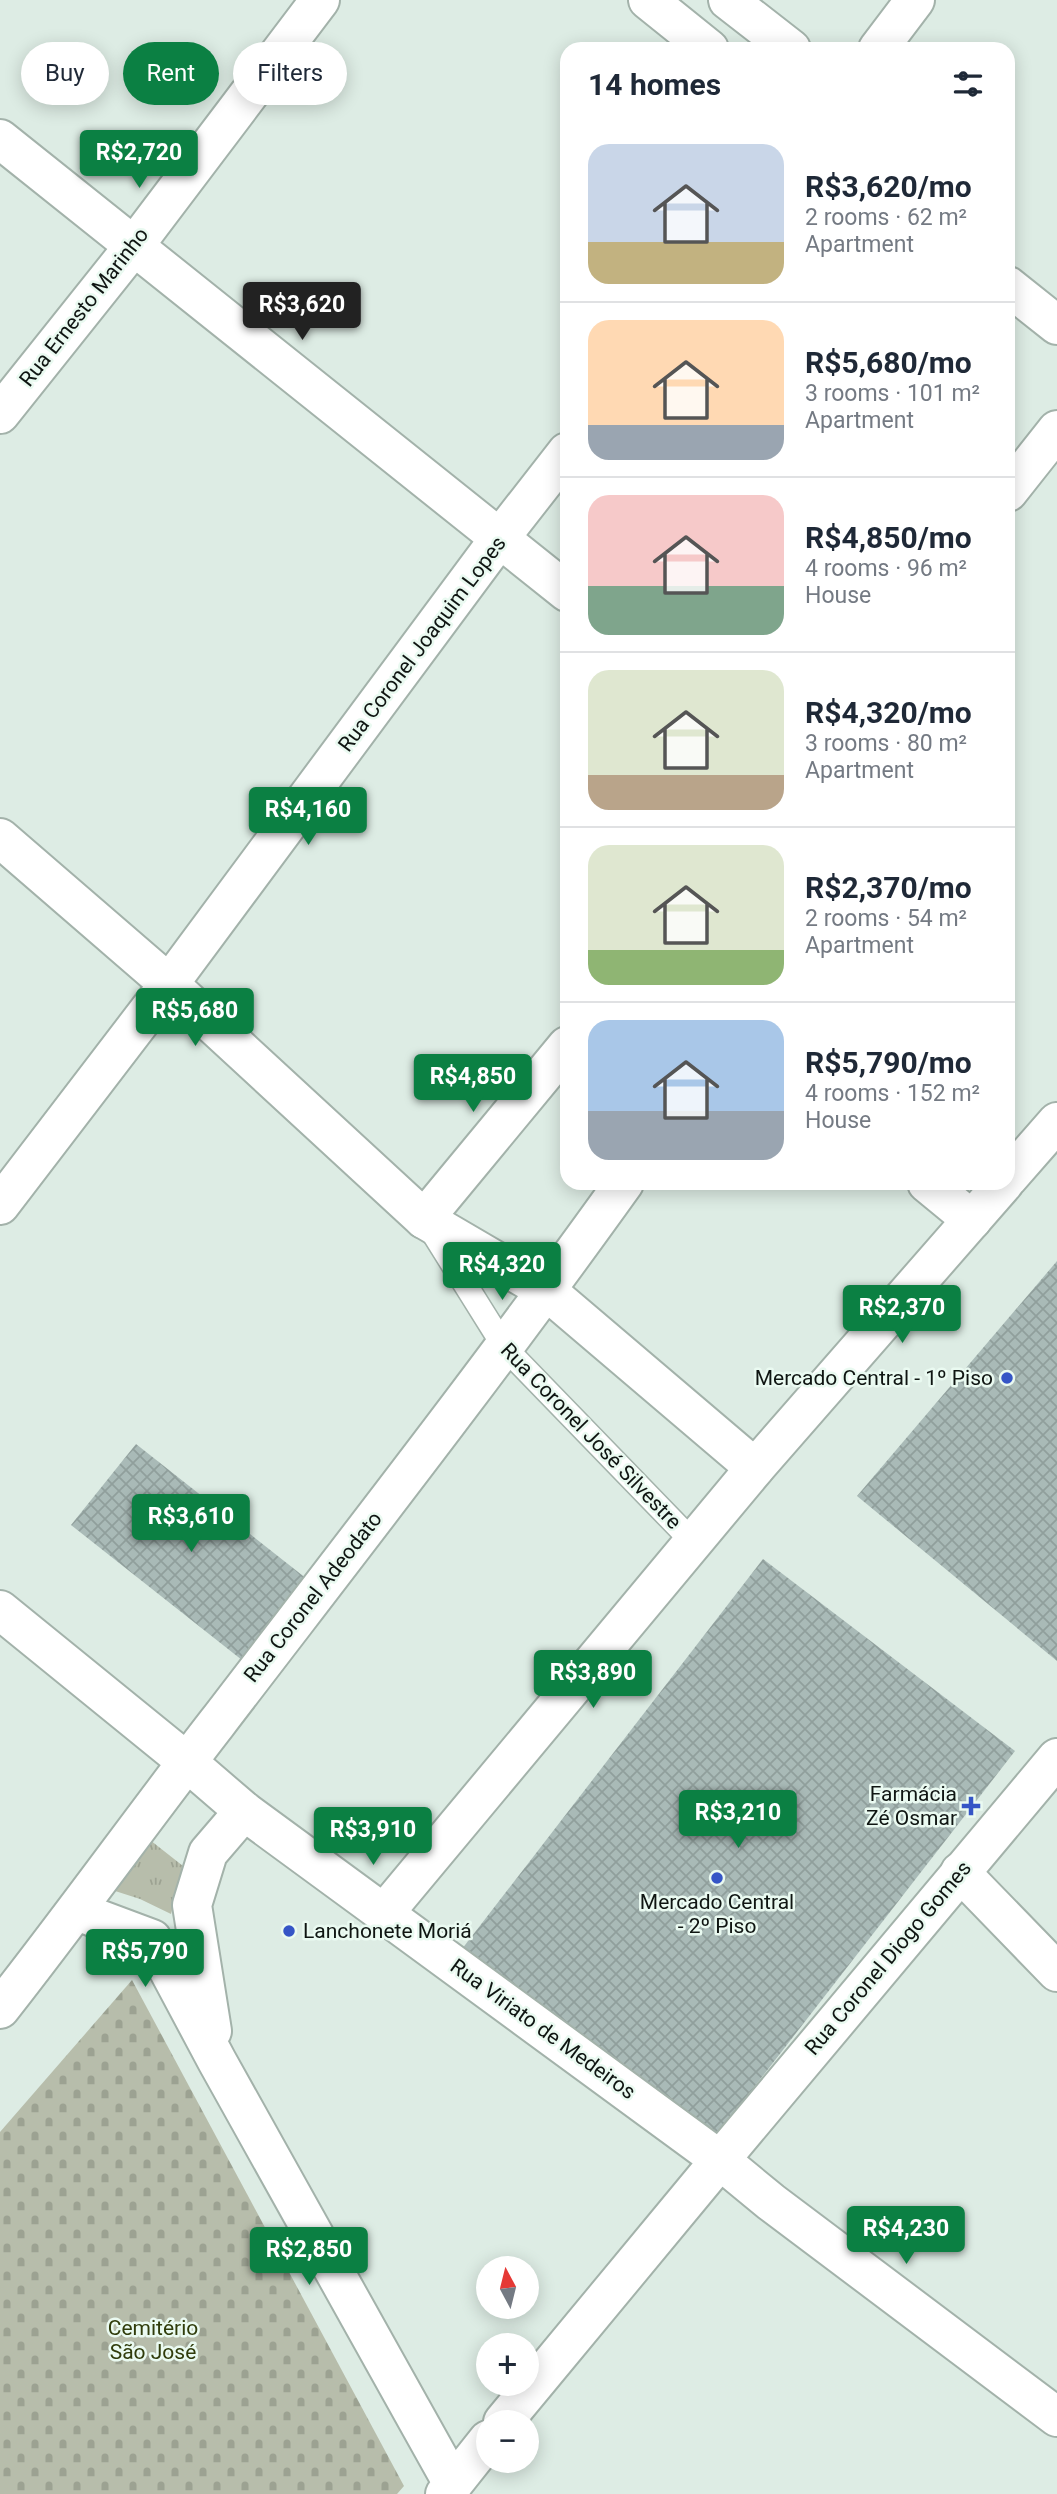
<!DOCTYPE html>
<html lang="en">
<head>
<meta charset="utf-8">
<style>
  :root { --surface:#fff; --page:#f6f6f7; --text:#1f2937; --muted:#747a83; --line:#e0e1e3; --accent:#0b8043 }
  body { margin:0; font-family:Roboto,sans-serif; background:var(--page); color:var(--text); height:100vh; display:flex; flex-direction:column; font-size:26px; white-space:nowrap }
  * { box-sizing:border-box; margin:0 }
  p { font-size:23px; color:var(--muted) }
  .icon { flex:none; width:38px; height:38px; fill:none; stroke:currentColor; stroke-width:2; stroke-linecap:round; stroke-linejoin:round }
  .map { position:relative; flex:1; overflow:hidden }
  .side { position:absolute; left:560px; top:42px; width:455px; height:1148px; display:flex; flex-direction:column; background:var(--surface); border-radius:21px; box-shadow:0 4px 18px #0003 }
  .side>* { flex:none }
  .guide { position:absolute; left:21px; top:42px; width:434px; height:63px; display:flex; gap:14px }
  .needle { width:46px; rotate:353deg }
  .buttons { position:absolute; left:476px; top:2256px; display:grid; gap:14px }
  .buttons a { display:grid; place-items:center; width:63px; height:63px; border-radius:50%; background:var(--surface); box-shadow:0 4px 18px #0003; font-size:35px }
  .price { position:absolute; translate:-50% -60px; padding:0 16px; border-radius:7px; background:var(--accent); color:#fff; font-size:23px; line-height:46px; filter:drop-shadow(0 2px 4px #0008) }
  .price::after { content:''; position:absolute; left:50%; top:42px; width:21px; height:16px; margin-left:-10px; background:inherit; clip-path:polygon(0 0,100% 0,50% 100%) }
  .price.selected { background:#222; color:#fff }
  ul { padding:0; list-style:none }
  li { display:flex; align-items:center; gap:21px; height:175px; padding:0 28px }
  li+li { border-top:2px solid var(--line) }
  li span { display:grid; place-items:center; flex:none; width:196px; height:140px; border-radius:21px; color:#555 }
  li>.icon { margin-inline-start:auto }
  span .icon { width:84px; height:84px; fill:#fffc; stroke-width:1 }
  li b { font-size:30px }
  h2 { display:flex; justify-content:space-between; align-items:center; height:84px; padding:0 28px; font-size:30px }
  .chip { padding:0 24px; border-radius:32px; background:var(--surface); box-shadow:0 4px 18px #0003; font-size:24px; line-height:63px }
  .chip.selected { background:var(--accent); color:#fff }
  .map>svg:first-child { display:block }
  .cemetery { fill:url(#cemetery-stones) }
  .park { fill:url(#park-tufts) }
  .building { fill:url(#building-cross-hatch) }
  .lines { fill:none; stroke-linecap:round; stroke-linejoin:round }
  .service-casing { stroke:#a3b2aa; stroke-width:26 }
  .minor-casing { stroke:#a3b2aa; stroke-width:42 }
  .tertiary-casing { stroke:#a3b2aa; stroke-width:42 }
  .secondary-casing { stroke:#a3b2aa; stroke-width:42 }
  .service { stroke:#fff; stroke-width:23 }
  .minor { stroke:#fff; stroke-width:38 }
  .tertiary { stroke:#fff; stroke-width:38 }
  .secondary { stroke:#fff; stroke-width:38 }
  .poi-dot { fill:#3555c6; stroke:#eafaf1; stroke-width:2.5 }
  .labels { text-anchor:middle; stroke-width:5; stroke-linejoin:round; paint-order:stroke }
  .street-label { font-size:21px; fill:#0f1512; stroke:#eafaf1 }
  .poi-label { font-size:21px; fill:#0f1512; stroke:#eafaf1; text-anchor:end }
  .park-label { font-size:21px; fill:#303c0b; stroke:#eafaf1 }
</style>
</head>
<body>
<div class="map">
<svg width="1057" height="2494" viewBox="0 0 1057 2494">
  <defs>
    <pattern id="cemetery-stones" width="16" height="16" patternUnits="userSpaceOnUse" patternTransform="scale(1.75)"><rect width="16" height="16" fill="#b7bdab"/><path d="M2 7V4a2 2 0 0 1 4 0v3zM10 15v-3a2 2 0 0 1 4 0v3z" fill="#9ca292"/></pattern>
    <pattern id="park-tufts" width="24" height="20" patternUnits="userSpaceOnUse" patternTransform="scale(1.75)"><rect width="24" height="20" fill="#b7bdab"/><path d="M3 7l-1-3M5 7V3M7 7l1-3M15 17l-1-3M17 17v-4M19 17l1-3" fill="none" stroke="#9ca292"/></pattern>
    <pattern id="building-cross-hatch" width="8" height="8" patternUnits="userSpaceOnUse" patternTransform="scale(1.75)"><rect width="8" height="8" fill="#a9bab7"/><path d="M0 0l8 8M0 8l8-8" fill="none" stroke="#909f9c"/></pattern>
  </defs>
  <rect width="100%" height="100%" fill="#ddece4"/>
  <polygon class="cemetery" points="132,1980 404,2486 397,2494 0,2494 0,2132"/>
  <polygon class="park" points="150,1840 183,1866 171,1914 140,1899 112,1890"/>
  <g class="building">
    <polygon points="1057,1261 1057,1661 857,1496"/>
    <polygon points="136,1444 312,1583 247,1664 71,1525"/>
    <polygon points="763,1559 1015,1751 713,2140 462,1949"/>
  </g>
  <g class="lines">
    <g class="service-casing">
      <polyline id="service" points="430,1228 505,1348 694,1543"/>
    </g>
    <g class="minor-casing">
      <g id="minor">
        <polyline points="878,49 915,0"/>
        <polyline points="0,139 567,592"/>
        <polyline points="0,414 134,246 320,0"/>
        <polyline points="1008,492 1057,430"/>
        <polyline points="927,1183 972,1220"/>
        <polyline points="0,1205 169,984 499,539 567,452"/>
        <polyline points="424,1219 567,1046"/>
        <polyline points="960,1872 1057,1972"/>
        <polyline points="77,1911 152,1939 217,2061 453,2484 445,2494"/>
        <path d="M0 2009C74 1915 144 1817 217 1723 354 1544 493 1366 624 1183"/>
        <polyline points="212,2031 192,1905 208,1853 244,1811"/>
      </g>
    </g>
    <g class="tertiary-casing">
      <g id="tertiary">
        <polyline points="648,0 709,49"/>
        <polyline points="728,0 791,49"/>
        <polyline points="1008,286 1057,325"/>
        <polyline points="503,2422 720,2160"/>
        <polyline points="453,2484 488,2440"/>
      </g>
    </g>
    <g class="secondary-casing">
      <g id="secondary">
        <polyline points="0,838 169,984 424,1219 547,1291 755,1468"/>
        <polyline points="1008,1178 1057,1122"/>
        <polyline points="0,1610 187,1762 244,1811 720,2160 771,2202 1057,2417"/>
        <polyline points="385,1912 755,1468 1004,1183"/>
        <polyline points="720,2160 1057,1758"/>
      </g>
    </g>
    <use href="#service" class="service"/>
    <use href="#minor" class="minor"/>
    <use href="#tertiary" class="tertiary"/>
    <use href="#secondary" class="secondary"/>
  </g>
  <g class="poi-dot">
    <circle cx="1007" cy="1378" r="7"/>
    <path d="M967.5 1795.5h7v7h7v7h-7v7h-7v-7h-7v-7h7z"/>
    <circle cx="717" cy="1878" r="7"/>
    <circle cx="289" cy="1931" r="7"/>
  </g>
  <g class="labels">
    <g class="street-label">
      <text transform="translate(84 307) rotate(-52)" y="7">Rua Ernesto Marinho</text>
      <text transform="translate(422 644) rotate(-53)" y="7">Rua Coronel Joaquim Lopes</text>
      <text transform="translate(591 1436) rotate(46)" y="7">Rua Coronel José Silvestre</text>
      <text transform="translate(313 1597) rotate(-52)" y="7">Rua Coronel Adeodato</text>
      <text transform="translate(888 1958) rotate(-50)" y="7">Rua Coronel Diogo Gomes</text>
      <text transform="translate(543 2029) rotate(36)" y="7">Rua Viriato de Medeiros</text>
    </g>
    <g class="poi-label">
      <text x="993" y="1385">Mercado Central - 1º Piso</text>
      <text x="957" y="1801">Farmácia<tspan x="957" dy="24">Zé Osmar</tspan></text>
      <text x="717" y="1909" text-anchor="middle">Mercado Central<tspan x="717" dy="24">- 2º Piso</tspan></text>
      <text x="303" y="1938" text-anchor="start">Lanchonete Moriá</text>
    </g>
    <g class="park-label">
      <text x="153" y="2335">Cemitério<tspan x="153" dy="24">São José</tspan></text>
    </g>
  </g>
</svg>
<div class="buttons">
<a><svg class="needle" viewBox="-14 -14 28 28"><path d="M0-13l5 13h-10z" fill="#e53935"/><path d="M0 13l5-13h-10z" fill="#747a83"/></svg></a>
<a>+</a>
<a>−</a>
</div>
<b class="price" style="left:139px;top:190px">R$2,720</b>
<b class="price selected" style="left:302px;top:342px">R$3,620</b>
<b class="price" style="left:308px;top:847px">R$4,160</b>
<b class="price" style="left:195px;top:1048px">R$5,680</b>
<b class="price" style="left:473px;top:1114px">R$4,850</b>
<b class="price" style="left:502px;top:1302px">R$4,320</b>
<b class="price" style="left:902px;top:1345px">R$2,370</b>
<b class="price" style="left:191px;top:1554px">R$3,610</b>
<b class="price" style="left:593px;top:1710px">R$3,890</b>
<b class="price" style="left:738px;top:1850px">R$3,210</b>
<b class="price" style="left:373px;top:1867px">R$3,910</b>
<b class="price" style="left:145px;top:1989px">R$5,790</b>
<b class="price" style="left:906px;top:2266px">R$4,230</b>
<b class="price" style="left:309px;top:2287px">R$2,850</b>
<div class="guide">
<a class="chip">Buy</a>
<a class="chip selected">Rent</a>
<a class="chip">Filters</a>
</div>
<section class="side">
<h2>14 homes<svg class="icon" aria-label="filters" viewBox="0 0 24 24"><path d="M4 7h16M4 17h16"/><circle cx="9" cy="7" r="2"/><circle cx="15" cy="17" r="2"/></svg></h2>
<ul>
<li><span style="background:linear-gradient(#c9d6e8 70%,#c2b280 0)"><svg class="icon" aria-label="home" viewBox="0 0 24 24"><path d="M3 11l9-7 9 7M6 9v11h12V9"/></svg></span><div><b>R$3,620/mo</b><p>2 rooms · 62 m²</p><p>Apartment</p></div></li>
<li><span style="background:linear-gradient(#ffd9b3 75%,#9aa5b1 0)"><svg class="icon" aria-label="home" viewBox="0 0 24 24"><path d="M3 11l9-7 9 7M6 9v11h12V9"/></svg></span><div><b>R$5,680/mo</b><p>3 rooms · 101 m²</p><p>Apartment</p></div></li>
<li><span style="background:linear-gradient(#f6c9c9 65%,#7fa58c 0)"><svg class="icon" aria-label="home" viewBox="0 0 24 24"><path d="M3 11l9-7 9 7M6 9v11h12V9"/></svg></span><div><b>R$4,850/mo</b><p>4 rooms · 96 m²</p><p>House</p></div></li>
<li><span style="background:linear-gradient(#dfe7d0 75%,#b9a48a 0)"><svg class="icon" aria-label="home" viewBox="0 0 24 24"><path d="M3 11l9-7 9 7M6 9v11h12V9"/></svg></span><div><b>R$4,320/mo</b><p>3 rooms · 80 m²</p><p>Apartment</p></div></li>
<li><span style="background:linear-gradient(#dfe7d0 75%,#8fb573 0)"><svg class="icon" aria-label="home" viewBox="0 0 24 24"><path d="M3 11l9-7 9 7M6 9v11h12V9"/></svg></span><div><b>R$2,370/mo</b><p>2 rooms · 54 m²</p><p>Apartment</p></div></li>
<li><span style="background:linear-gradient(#a9c7e8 65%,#9aa5b1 0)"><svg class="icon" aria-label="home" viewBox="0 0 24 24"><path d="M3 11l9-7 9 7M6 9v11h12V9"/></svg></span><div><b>R$5,790/mo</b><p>4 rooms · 152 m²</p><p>House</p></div></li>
</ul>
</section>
</div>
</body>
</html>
